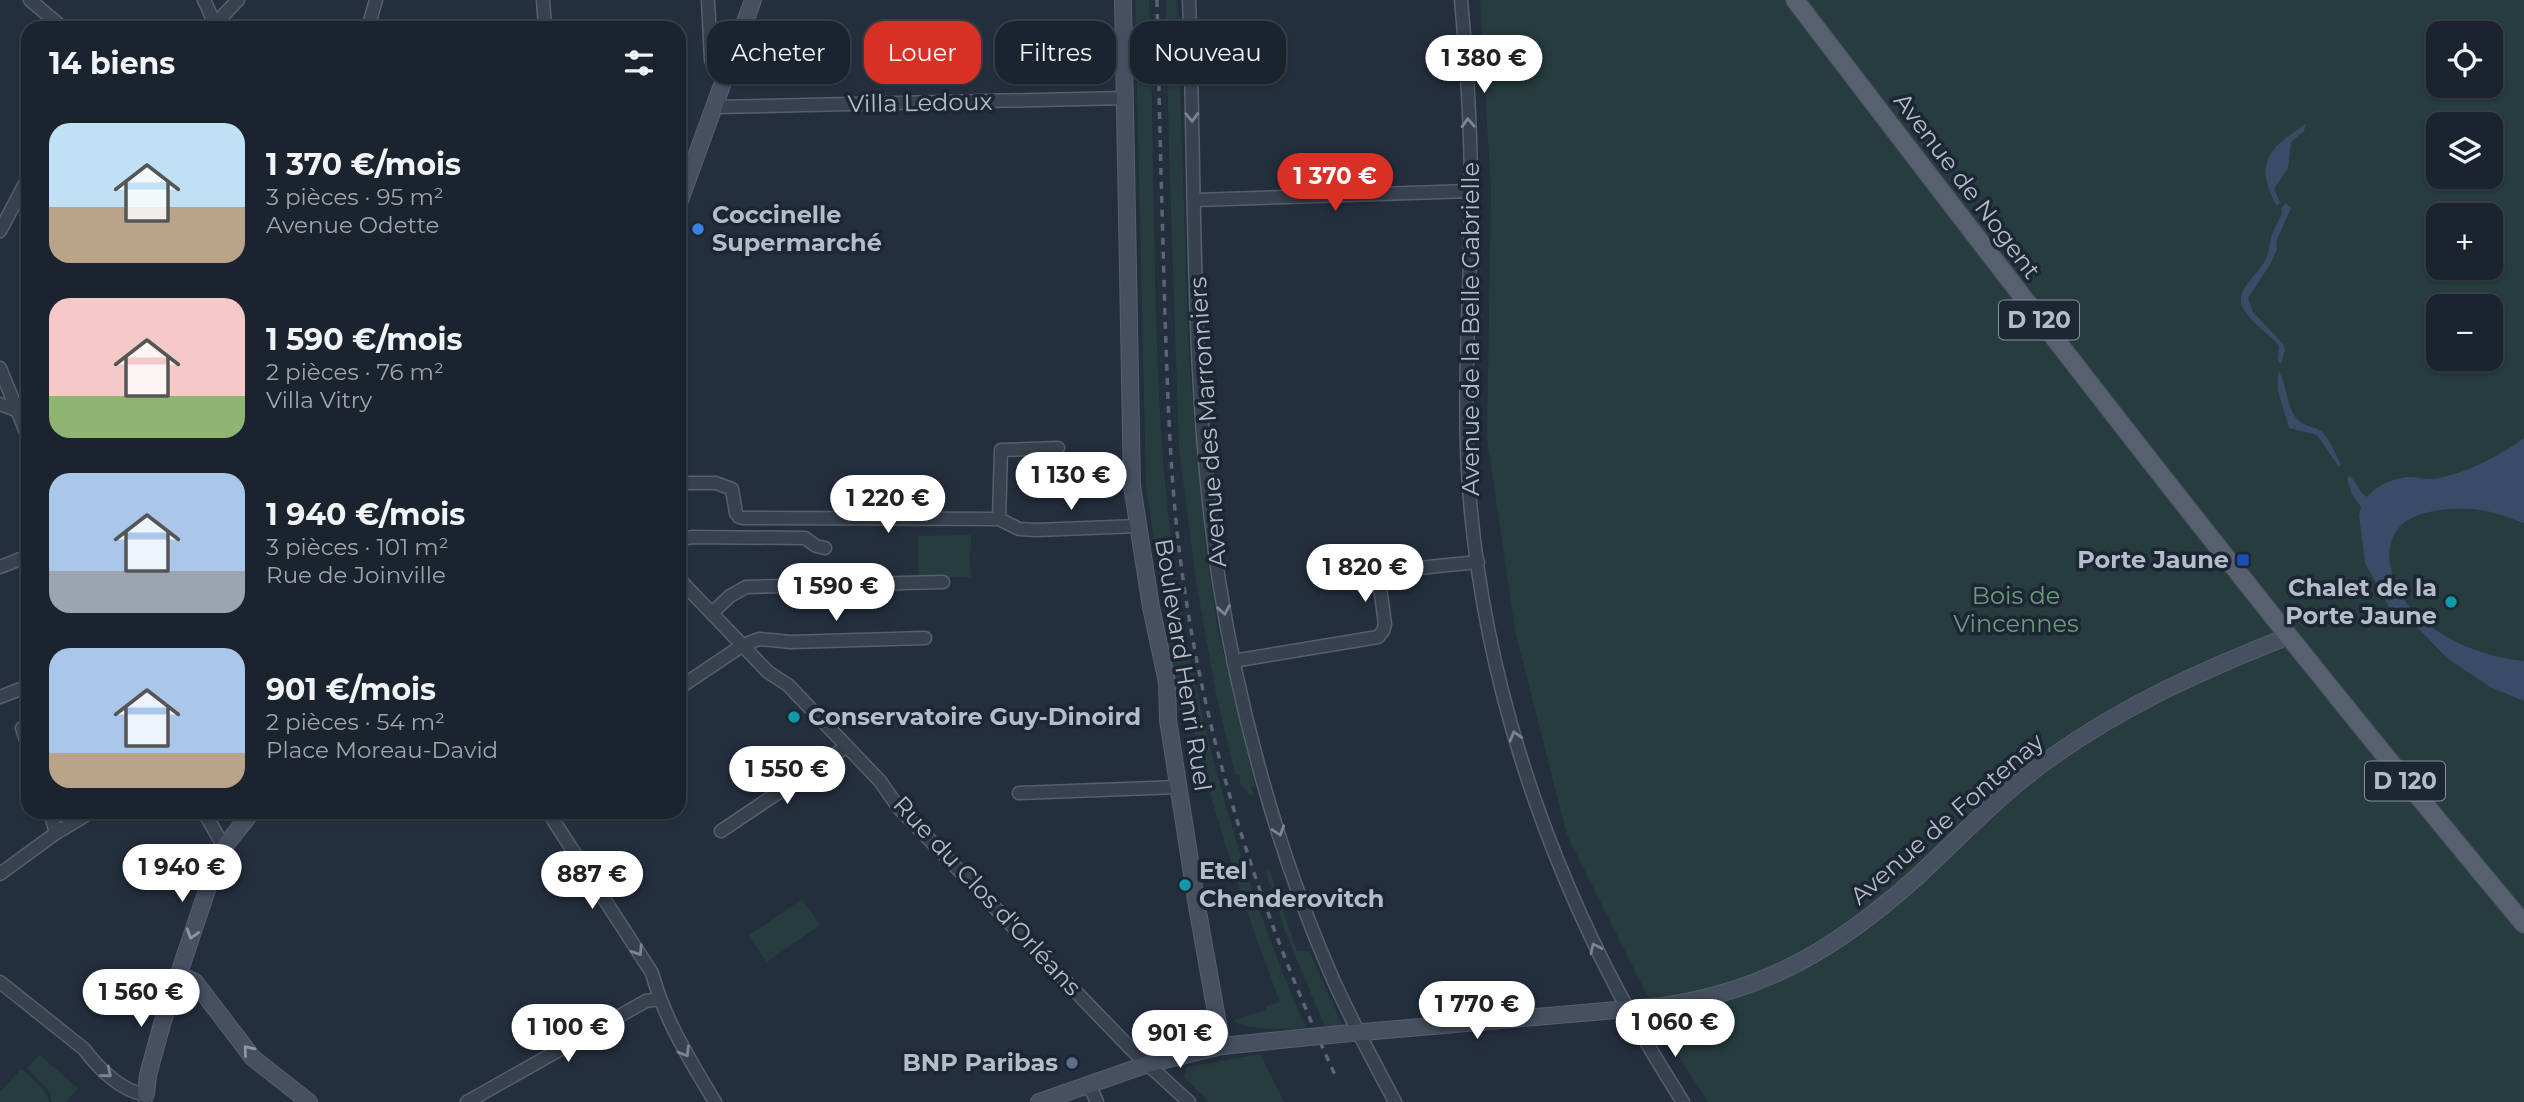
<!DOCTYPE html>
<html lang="fr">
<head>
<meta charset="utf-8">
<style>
  :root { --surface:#1b232e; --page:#242b36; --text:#f1f3f6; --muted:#a0a4aa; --line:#39404a; --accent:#d93025 }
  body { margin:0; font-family:Montserrat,sans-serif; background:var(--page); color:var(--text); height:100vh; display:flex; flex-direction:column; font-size:26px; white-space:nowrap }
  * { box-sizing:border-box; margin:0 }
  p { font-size:23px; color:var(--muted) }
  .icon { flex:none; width:38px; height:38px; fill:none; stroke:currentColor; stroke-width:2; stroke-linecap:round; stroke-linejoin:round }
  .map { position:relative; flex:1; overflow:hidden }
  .side { position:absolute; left:21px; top:21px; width:665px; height:798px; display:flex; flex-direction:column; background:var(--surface); border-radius:21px; box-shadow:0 2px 5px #0004,0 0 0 2px var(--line) }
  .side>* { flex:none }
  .top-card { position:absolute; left:707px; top:21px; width:665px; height:63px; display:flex; gap:14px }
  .buttons { position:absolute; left:2426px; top:21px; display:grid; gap:14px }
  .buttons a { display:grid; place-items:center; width:77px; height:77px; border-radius:14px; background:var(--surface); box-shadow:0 2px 5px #0004,0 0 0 2px var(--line); font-size:35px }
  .price { position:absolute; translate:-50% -60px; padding:0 16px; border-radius:24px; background:#fff; color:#222; font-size:23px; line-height:46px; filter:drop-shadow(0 2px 4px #0008) }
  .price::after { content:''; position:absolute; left:50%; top:42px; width:21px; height:16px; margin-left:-10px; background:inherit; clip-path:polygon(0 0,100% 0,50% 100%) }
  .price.active { background:var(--accent); color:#fff }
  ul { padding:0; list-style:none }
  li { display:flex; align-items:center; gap:21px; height:175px; padding:0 28px }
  li span { display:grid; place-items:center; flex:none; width:196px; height:140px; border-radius:21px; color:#555 }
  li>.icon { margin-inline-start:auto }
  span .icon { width:84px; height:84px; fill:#fffc; stroke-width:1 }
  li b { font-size:30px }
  h2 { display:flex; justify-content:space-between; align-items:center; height:84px; padding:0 28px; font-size:30px }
  .chip { padding:0 24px; border-radius:21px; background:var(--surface); box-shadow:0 2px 5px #0004,0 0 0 2px var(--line); font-size:24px; line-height:63px }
  .chip.active { background:var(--accent); color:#fff }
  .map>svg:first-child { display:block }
  .green { fill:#263c3f; fill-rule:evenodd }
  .water { fill:#394c67 }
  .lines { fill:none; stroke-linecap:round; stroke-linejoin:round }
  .street-casing { stroke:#565f6c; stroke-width:15 }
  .secondary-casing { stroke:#565f6c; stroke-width:18 }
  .primary-casing { stroke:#414a57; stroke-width:20 }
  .street { stroke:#38414e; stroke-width:12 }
  .secondary { stroke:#465061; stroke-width:16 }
  .primary { stroke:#56606e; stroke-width:18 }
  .rail { stroke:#5a6575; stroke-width:3.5; stroke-dasharray:7 7; stroke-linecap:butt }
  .secondary-bridge-casing { stroke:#565f6c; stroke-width:18; stroke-linecap:butt }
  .secondary-bridge { stroke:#465061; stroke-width:16 }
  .oneway { stroke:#7c8592 }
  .oneway2 { stroke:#8e96a5 }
  .shop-dot { fill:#3f7fe0; stroke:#1d2633; stroke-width:2.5 }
  .transit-dot { fill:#1a4fb4; stroke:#1d2633; stroke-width:2.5 }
  .culture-dot { fill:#0f9aa8; stroke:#1d2633; stroke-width:2.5 }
  .service-dot { fill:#5c6f8a; stroke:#1d2633; stroke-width:2.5 }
  .labels { text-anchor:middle; stroke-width:7; stroke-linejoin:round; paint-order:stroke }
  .shield { fill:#1d2633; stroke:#878f9c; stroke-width:2 }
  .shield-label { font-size:23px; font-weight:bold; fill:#b4bcc9 }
  .street-label { font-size:24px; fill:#b4bcc9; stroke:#1d2633 }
  .poi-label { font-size:24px; font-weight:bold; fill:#b4bcc9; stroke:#1d2633; text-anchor:start }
  .park-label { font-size:24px; fill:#6b9a76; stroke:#1d2633 }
</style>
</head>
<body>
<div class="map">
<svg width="2524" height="1102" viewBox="0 0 2524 1102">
  <rect width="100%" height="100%" fill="#242f3e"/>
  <g class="green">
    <path d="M1135 0H1149C1155 143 1152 286 1161 429 1173 635 1224 840 1306 1028 1289 1029 1246 1031 1233 1020L1266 1010V1006L1280 1002C1244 908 1213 813 1190 714L1179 716 1146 486Z"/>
    <polygon points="1166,0 1177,0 1189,358 1205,543 1217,626 1255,786 1251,787 1254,795 1251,796 1241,785 1239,775 1235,774 1216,694 1196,581 1179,448 1169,152"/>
    <path d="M1480 0H2524V1102H1708L1674 1049 1567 835 1515 631 1487 437 1491 191ZM2438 33H2490V86H2438ZM2438 124H2490V177H2438ZM2438 215H2490V268H2438ZM2438 306H2490V359H2438Z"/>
    <polygon points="971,535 971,551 969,551 971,577 918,578 918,536"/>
    <polygon points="1269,868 1297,951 1309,951 1342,1024 1325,1027 1285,931 1265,870"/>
    <polygon points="802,899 820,925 767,962 748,936"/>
    <polygon points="1260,1054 1284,1102 1209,1102 1184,1077 1186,1067"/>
    <polygon points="39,1055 78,1088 66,1102 52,1102 50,1092 27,1068"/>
    <path d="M21 1069C32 1079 46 1088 49 1102H0V1092Z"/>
  </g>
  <g class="water">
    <path d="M2306 123 2304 131 2291 142 2288 168 2274 189 2280 202 2277 206C2265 185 2258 163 2279 144 2287 136 2298 131 2306 123Z"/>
    <path d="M2286 203 2291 208 2276 242 2277 249 2271 263 2248 298 2253 312 2283 344 2285 350 2281 364 2278 361 2279 346 2276 342C2266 332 2248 320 2242 306 2236 290 2256 276 2263 264 2269 255 2269 247 2271 238 2273 230 2279 221 2282 213L2281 209Z"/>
    <path d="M2278 371C2287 381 2285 403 2296 418 2302 426 2313 426 2321 431 2330 439 2336 455 2341 465L2339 467 2317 435 2289 428 2278 391Z"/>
    <path d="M2524 438V523C2507 517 2490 510 2472 509 2433 507 2383 514 2390 564 2393 584 2403 601 2417 615 2446 642 2485 657 2524 661V701L2490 687 2448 659 2421 631 2389 607 2365 563 2359 515 2361 507 2352 494 2347 479 2350 476C2357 482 2358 491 2367 497 2377 485 2395 477 2411 477 2420 478 2430 480 2439 478 2468 472 2500 456 2524 438Z"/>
  </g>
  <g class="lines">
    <g class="street-casing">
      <g id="street">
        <polyline points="30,0 63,28"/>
        <polyline points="204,0 215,24"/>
        <polyline points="543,0 545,28"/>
        <polyline points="708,0 711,60 716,70 726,76"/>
        <path d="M1189 0C1196 193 1190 389 1219 581 1239 709 1277 850 1329 970 1348 1015 1372 1058 1395 1102"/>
        <path d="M1461 0C1467 65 1471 131 1471 195 1471 287 1463 380 1468 472 1481 696 1562 914 1683 1102"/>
        <polyline points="211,28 238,0"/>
        <polyline points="368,28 376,0"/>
        <polyline points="715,107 1125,98"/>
        <polyline points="1195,200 1471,191"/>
        <polyline points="0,231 28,178"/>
        <polyline points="0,368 28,437"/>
        <polyline points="0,404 18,411"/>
        <polyline points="679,483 716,483 732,489 736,513 739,517 743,518 999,519 1001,450 1058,448"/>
        <polyline points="999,519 1019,529 1036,530 1139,526"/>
        <polyline points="679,540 692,537 805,538 816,546 825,548"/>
        <polyline points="0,567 28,556"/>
        <polyline points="679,579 768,672 788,685 880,781 898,807 1132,1050 1189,1102"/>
        <polyline points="712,613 730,596 746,587 943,582"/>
        <polyline points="1233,661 1378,637 1383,631 1385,624 1378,572 1478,562"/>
        <polyline points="679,688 743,645 759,639 791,642 925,638"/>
        <polyline points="0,697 28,686"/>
        <polyline points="22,728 28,746"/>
        <polyline points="1019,793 1179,787"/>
        <polyline points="50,812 56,833"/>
        <polyline points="204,812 224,847"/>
        <path d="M548 812 652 973C665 1021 690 1060 715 1102"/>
        <polyline points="721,831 846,747"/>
        <polyline points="0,874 56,833 91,812"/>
        <path d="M0 982 84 1049C98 1068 123 1093 146 1094L145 1102"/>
        <polyline points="1089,1085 1097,1102"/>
        <polyline points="467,1102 646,1001 660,999"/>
      </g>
    </g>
    <g class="secondary-casing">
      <g id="secondary">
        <polyline points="1123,0 1132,486 1151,607 1167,682 1168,720 1198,912 1222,1046"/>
        <polyline points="679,203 753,0"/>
        <polyline points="180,975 195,982 253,1058 309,1102"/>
        <path d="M1340 1034 1663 1006C1769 990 1840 946 1918 876 1961 836 2001 793 2049 759 2124 705 2203 670 2289 636"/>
        <polyline points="146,1094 148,1075 162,1024 210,881 224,847 252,812"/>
        <polyline points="1039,1102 1148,1064 1222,1046 1300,1038"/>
      </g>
    </g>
    <g class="primary-casing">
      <path id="primary" d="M1795 0C2033 312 2272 623 2524 924"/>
    </g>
    <use href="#street" class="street"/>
    <use href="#secondary" class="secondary"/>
    <use href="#primary" class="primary"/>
    <path class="rail" d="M1157 0C1159 105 1162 210 1165 316 1168 399 1170 482 1181 564 1204 742 1261 915 1336 1077"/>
    <g class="secondary-bridge-casing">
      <polyline id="secondary-bridge" points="1300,1038 1340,1034"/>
    </g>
    <use href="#secondary-bridge" class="secondary-bridge"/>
  </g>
  <defs><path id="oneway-chevron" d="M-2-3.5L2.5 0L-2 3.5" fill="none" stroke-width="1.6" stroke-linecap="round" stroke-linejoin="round" transform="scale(1.75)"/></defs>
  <g class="oneway">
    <use href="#oneway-chevron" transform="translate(1192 117) rotate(88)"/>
    <use href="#oneway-chevron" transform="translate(1468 123) rotate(-92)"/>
    <use href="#oneway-chevron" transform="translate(1224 610) rotate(80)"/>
    <use href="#oneway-chevron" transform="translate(1515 736) rotate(-106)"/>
    <use href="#oneway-chevron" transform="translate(1279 831) rotate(72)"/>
    <use href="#oneway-chevron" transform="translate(1595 948) rotate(-116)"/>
    <use href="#oneway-chevron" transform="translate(638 951) rotate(57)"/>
    <use href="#oneway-chevron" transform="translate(685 1052) rotate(59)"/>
    <use href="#oneway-chevron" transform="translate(107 1073) rotate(39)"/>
  </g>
  <g class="oneway2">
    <use href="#oneway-chevron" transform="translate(192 934) rotate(107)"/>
    <use href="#oneway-chevron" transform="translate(248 1050) rotate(-129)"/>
  </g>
  <circle class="shop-dot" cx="698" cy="229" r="7"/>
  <rect class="transit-dot" x="2236" y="553" width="14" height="14" rx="3.5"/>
  <g class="culture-dot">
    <circle cx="2451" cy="602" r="7"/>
    <circle cx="794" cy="717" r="7"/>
    <circle cx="1185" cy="885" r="7"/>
  </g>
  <circle class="service-dot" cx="1072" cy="1063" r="7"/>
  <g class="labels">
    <g class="shield">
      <rect x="1999" y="300.5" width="80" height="39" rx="5"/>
      <rect x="2365" y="761.5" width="80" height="39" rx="5"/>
    </g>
    <g class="shield-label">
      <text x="2039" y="328">D 120</text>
      <text x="2405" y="789">D 120</text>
    </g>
    <g class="street-label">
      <text transform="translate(920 103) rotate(-1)" y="8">Villa Ledoux</text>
      <text transform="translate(1967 186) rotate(53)" y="8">Avenue de Nogent</text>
      <text transform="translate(1471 329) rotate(-90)" y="8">Avenue de la Belle Gabrielle</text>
      <text transform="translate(1208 422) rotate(-94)" y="8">Avenue des Marronniers</text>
      <text transform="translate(1183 665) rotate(81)" y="8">Boulevard Henri Ruel</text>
      <text transform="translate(1947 819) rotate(-41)" y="8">Avenue de Fontenay</text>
      <text transform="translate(987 896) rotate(47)" y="8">Rue du Clos d'Orléans</text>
    </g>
    <g class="poi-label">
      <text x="712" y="223">Coccinelle<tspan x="712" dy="28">Supermarché</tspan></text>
      <text x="2229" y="568" text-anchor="end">Porte Jaune</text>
      <text x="2437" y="596" text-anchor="end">Chalet de la<tspan x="2437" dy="28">Porte Jaune</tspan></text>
      <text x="808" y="725">Conservatoire Guy-Dinoird</text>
      <text x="1199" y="879">Etel<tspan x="1199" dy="28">Chenderovitch</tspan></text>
      <text x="1058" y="1071" text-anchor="end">BNP Paribas</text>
    </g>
    <g class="park-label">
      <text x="2016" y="604">Bois de<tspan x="2016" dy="28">Vincennes</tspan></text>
    </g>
  </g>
</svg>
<div class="buttons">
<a><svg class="icon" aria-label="locate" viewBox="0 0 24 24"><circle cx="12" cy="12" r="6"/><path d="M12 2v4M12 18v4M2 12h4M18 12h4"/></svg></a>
<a><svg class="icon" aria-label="layers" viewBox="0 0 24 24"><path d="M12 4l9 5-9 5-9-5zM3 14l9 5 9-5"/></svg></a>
<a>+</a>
<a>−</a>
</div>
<b class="price" style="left:1484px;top:95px">1 380 €</b>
<b class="price active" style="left:1335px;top:213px">1 370 €</b>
<b class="price" style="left:1071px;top:512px">1 130 €</b>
<b class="price" style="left:888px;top:535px">1 220 €</b>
<b class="price" style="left:1365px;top:604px">1 820 €</b>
<b class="price" style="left:836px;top:623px">1 590 €</b>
<b class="price" style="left:787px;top:806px">1 550 €</b>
<b class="price" style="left:182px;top:904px">1 940 €</b>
<b class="price" style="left:592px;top:911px">887 €</b>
<b class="price" style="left:141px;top:1029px">1 560 €</b>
<b class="price" style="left:1477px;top:1041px">1 770 €</b>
<b class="price" style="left:1675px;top:1059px">1 060 €</b>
<b class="price" style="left:568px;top:1064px">1 100 €</b>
<b class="price" style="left:1180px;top:1070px">901 €</b>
<div class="top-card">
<a class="chip">Acheter</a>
<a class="chip active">Louer</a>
<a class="chip">Filtres</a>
<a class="chip">Nouveau</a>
</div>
<section class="side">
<h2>14 biens<svg class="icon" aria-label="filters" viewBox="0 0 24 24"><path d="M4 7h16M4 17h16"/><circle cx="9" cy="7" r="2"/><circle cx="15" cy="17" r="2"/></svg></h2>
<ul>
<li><span style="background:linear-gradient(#bfe0f5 60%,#b9a48a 0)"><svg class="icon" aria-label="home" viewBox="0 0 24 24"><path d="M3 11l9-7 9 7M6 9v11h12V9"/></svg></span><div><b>1 370 €/mois</b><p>3 pièces · 95 m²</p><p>Avenue Odette</p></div></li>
<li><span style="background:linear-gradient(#f6c9c9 70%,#8fb573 0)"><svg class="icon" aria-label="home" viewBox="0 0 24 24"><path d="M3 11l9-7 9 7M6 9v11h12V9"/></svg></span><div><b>1 590 €/mois</b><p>2 pièces · 76 m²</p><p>Villa Vitry</p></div></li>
<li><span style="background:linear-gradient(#a9c7e8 70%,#9aa5b1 0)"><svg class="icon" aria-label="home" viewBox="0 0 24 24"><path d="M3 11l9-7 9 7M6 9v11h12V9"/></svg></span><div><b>1 940 €/mois</b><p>3 pièces · 101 m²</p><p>Rue de Joinville</p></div></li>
<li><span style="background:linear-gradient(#a9c7e8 75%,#b9a48a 0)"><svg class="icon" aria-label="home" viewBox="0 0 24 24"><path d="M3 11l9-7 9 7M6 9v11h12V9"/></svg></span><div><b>901 €/mois</b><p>2 pièces · 54 m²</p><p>Place Moreau-David</p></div></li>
</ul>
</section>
</div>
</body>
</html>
